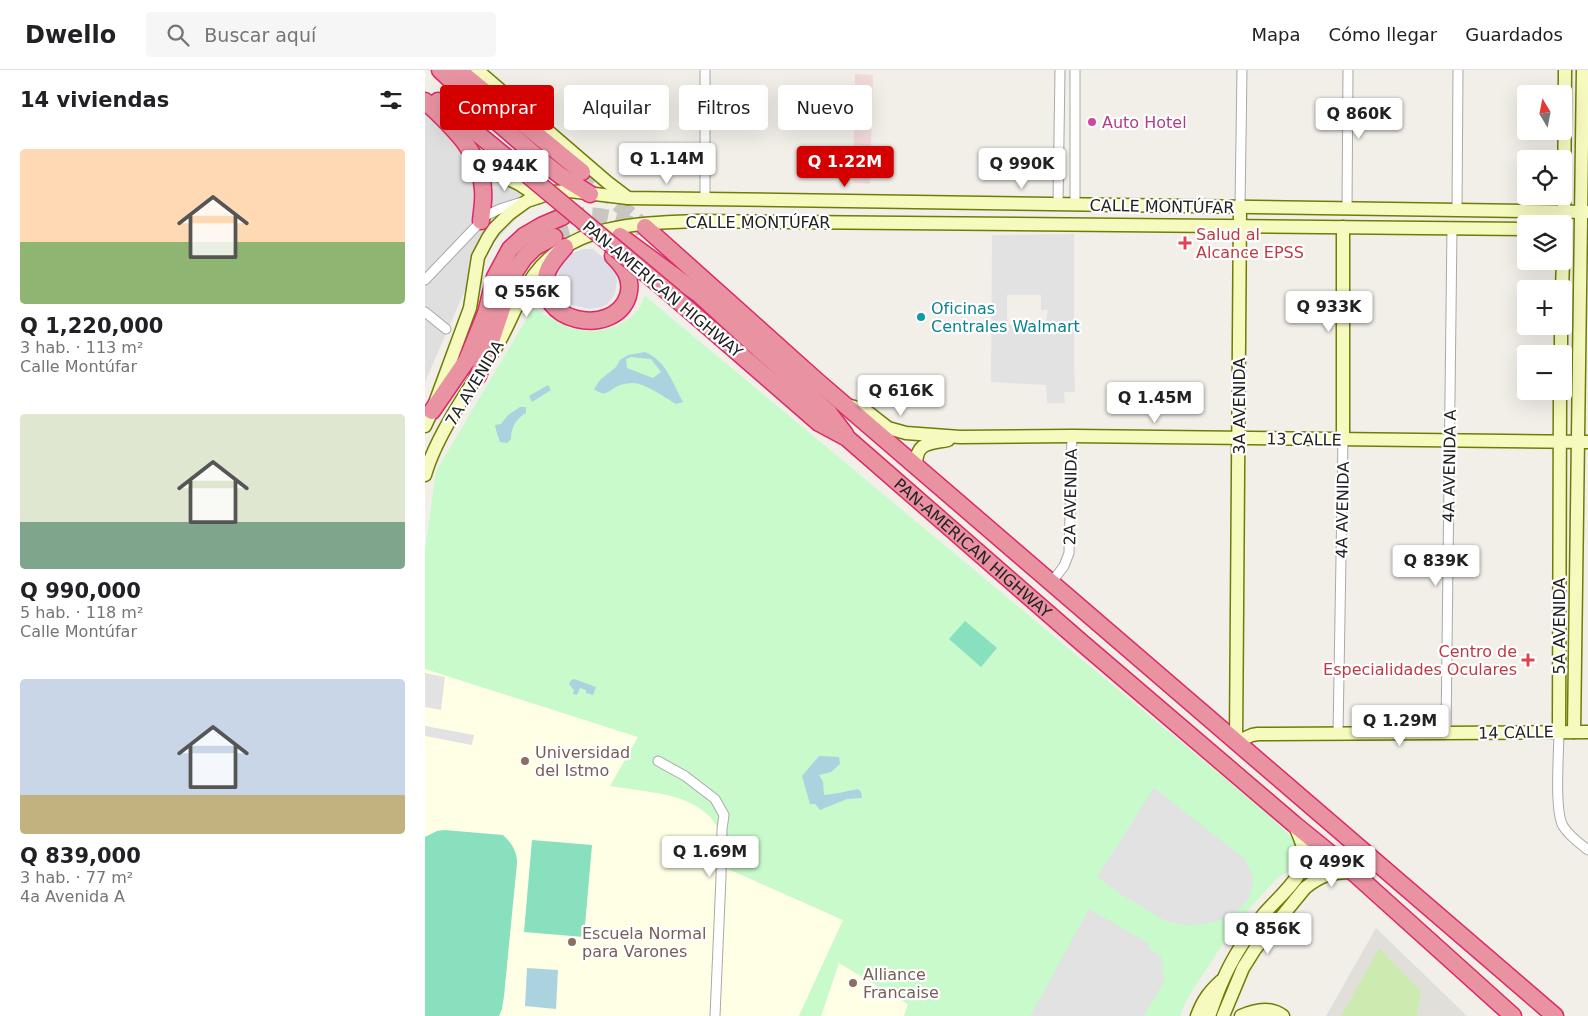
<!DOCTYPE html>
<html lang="es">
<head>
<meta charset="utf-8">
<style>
  :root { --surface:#fff; --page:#f6f6f6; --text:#202124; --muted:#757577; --line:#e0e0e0; --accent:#d40000 }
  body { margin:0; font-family:"DejaVu Sans",sans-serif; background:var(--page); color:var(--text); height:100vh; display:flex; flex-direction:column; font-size:19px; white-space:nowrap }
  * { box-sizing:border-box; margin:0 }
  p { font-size:16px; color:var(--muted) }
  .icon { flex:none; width:28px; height:28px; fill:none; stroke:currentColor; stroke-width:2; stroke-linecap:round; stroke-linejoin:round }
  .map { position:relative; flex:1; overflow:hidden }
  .details { display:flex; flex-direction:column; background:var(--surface); width:425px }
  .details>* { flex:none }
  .guide { position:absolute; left:15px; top:15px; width:475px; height:45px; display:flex; gap:10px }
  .needle { width:32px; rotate:350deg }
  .fabs { position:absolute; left:1092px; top:15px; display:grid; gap:10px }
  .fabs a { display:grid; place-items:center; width:55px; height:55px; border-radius:5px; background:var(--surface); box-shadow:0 5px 20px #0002; font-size:25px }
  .price { position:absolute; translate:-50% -42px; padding:0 11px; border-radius:5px; background:#fff; color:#222; font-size:16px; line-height:32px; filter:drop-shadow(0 1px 2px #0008) }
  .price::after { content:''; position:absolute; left:50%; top:30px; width:15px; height:11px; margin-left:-8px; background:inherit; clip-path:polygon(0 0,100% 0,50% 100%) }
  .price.selected { background:var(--accent); color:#fff }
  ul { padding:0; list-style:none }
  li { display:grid; align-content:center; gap:10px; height:265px; padding:0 20px }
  li span { display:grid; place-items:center; height:155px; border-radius:5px; color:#555 }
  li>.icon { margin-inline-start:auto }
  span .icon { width:90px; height:90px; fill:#fffc; stroke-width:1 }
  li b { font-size:21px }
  h2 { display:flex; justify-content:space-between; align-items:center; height:60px; padding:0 20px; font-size:21px }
  .chip { padding:0 18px; border-radius:5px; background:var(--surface); box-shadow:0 5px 20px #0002; font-size:18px; line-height:45px }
  .chip.selected { background:var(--accent); color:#fff }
  header { display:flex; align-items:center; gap:30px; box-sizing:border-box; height:70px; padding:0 25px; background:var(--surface); border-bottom:1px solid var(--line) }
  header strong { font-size:24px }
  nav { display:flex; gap:28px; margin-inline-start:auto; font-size:18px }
  .search { width:350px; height:45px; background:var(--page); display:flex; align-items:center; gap:12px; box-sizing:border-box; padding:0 18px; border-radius:5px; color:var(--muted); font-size:19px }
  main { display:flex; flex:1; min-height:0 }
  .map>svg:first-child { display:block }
  .residential { fill:#e0dfdf }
  .commercial { fill:#f2dad9 }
  .education { fill:#ffffe5 }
  .airport { fill:#e1dfda }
  .grass { fill:#cdebb0 }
  .park { fill:#c8facc }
  .pitch { fill:#88e0be }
  .parking { fill:#e2e2e2; fill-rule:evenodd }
  .plaza { fill:#dddde8 }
  .water { fill:#aad3df; fill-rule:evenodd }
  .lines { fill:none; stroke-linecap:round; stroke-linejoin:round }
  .highway-tunnel { stroke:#c8c6c1; stroke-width:16; stroke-dasharray:16 8; stroke-linecap:butt }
  .street-casing { stroke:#a9a9a9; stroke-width:11 }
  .secondary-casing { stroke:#707d05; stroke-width:15 }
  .highway-casing { stroke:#dc2a67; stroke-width:19 }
  .street { stroke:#fff; stroke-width:9 }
  .secondary { stroke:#f7fabf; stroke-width:12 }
  .highway { stroke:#e892a2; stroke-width:16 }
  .highway-bridge-casing { stroke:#dc2a67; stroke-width:19; stroke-linecap:butt }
  .highway-bridge { stroke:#e892a2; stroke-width:16 }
  .hotel-dot { fill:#d1479c; stroke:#fff; stroke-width:2 }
  .health-dot { fill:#e0444e; stroke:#fff; stroke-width:2 }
  .culture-dot { fill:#0f9aa8; stroke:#fff; stroke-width:2 }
  .education-dot { fill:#8d6e63; stroke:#fff; stroke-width:2 }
  .labels { text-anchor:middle; stroke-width:4.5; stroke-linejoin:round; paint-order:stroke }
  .hotel-label { font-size:16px; fill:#b23c85; stroke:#fff; text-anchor:start }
  .street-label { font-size:16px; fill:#222; stroke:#fff }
  .health-label { font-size:16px; fill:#be3a42; stroke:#fff; text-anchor:start }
  .culture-label { font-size:16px; fill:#0d838f; stroke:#fff; text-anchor:start }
  .education-label { font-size:16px; fill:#785e54; stroke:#fff; text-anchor:start }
</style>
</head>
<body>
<header>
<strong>Dwello</strong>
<div class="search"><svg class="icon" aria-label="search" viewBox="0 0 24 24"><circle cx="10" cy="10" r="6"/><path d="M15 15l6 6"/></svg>Buscar aquí</div>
<nav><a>Mapa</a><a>Cómo llegar</a><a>Guardados</a></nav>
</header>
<main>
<section class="details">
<h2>14 viviendas<svg class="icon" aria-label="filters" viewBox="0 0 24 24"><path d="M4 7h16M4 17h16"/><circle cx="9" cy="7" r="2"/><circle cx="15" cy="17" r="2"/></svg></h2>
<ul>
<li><span style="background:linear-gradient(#ffd9b3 60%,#8fb573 0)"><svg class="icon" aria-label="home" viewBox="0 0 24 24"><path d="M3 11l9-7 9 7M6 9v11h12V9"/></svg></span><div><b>Q 1,220,000</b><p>3 hab. · 113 m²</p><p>Calle Montúfar</p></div></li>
<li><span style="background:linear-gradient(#dfe7d0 70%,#7fa58c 0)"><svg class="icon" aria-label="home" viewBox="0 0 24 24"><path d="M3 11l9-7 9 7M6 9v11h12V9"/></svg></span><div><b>Q 990,000</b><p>5 hab. · 118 m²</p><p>Calle Montúfar</p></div></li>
<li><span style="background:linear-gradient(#c9d6e8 75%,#c2b280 0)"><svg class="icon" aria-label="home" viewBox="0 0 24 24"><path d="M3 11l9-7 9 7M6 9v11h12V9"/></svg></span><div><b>Q 839,000</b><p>3 hab. · 77 m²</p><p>4a Avenida A</p></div></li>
</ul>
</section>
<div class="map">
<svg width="1163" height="946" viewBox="0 0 1163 946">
  <rect width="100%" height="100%" fill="#f2efe9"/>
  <polygon class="residential" points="0,41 66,99 107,133 55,186 0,312"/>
  <polygon class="commercial" points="430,4 448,5 445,114 428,113"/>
  <g class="education">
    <polygon points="0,598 213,667 186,716 251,726 270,735 285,747 296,761 300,774 301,798 418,850 374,946 0,946"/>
    <polygon points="414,893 483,934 479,946 396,946"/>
  </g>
  <polygon class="airport" points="951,858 1042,946 901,946"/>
  <polygon class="grass" points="954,878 996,921 992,946 916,946"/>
  <path class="park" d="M220 226 845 746 868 769 871 777 872 786 870 792 865 801 852 808 810 855 762 929 755 946H479L483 934 414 893 396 946H374L418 850 301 798C304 725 240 724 185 716L213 667 0 599V481L11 401 108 238C120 244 133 253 146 258 168 266 198 258 213 240 216 236 218 230 220 226Z"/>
  <g class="pitch">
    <polygon points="540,551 572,578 556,597 524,569"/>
    <path d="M19 760 78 765C87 773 92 782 92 793L79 926 77 939 74 946H0V767L12 761Z"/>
    <polygon points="107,770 167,775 159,867 99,862"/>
  </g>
  <g class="parking">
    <path d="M649 164V294L650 322H639L640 333H622L621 315 566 312 567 165ZM582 225H616V240H623L621 251H591V255H584L583 250H582Z"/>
    <polygon points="0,603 20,607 16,640 0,637"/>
    <polygon points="0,656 49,665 47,675 0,666"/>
    <polygon points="729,718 820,789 827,805 828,813 823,830 807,847 781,854 763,855 752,854 741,851 697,825 672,807"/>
    <polygon points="664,839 725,874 723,878 736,886 739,911 719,946 605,946"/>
  </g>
  <polygon class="plaza" points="158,179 168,179 184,193 191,202 192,212 190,224 183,234 177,237 164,239 147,235 142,231 136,223 133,210 134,203 136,196 148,183"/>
  <g class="water">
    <path d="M220 282C241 290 248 314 258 332L251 334C241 328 219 313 209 313 204 313 197 314 193 316 183 321 180 328 169 319L175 310 191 297 195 290 203 285ZM206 287 226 289 236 302 228 308 202 298 201 289Z"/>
    <polygon points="123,315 126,320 107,332 104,326"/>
    <path d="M95 337H101V343C91 349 86 357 86 369L82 373 75 372 71 360 70 355 76 354 83 345Z"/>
    <polygon points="149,609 171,617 168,625 161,623 161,620 155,618 152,625 148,624 149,620 144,614 146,610"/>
    <path d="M394 686 414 687 415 694 406 702 394 705 398 712 399 725C411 724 421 721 433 719L436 722 437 728 422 729 395 740 390 734H385L377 706Z"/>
    <polygon points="102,898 133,900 131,939 100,936"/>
  </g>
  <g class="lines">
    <g class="highway-tunnel">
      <polyline points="157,102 216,154"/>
      <path d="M143 146C172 143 190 148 216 158"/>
      <polyline points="129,167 154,161 179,161"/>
    </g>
    <g class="street-casing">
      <g id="street">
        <polyline points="280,0 280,129"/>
        <polyline points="633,134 635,0"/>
        <polyline points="650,135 650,0"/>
        <polyline points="815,137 817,0"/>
        <polyline points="922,139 923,0"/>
        <polyline points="1032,140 1033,0"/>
        <polyline points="0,210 62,145 75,139 97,132"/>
        <polyline points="0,242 21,259"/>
        <polyline points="626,513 639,496 644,483 647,366"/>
        <path d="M1134 661C1134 681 1129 740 1138 756 1144 766 1154 773 1163 780"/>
        <polyline points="1021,663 1027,158"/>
        <polyline points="913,664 918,369"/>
        <polyline points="233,691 260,706 290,729 299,745 297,759 296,807 290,946"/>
      </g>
    </g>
    <g class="secondary-casing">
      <g id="secondary">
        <polyline points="52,0 182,112 203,128"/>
        <polyline points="55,100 78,106 94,114 114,127"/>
        <polyline points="815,137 811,672 827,665 833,664 1163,662"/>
        <polyline points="1139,154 1140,0"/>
        <polyline points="1137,219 1138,191"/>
        <polyline points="1136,284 1136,256"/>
        <polyline points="422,335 440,340 463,358 481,363 535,367 647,366 1163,372"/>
        <polyline points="0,356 7,341 45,238 53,187 63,168 69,159 84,144 102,131 114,127 128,122 145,121 203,128 280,129 1163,142"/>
        <polyline points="918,369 918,157"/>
        <path d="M491 396C491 372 503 374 523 370"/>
        <path d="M0 405C11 366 45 317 68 282 84 258 92 229 109 205 146 154 214 153 272 151L1101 159"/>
        <polyline points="1134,661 1135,321"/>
        <polyline points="1149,662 1158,0"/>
        <path d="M772 946C778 930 784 922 796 911"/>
        <path d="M784 946C789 934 792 922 798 910 807 889 824 863 838 845 849 832 871 813 877 798 883 783 875 768 869 754"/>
        <path d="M798 946 818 898 830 879 880 818C896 805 907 802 928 802"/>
        <path d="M816 946C829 940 845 936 858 946"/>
      </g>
    </g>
    <g class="highway-casing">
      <g id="highway">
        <polyline points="15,0 48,31 118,92 136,106 165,124"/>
        <polyline points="33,0 157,102"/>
        <path d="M0 31C25 55 57 82 58 120 59 130 57 140 56 151"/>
        <polyline points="13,31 98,101"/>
        <polyline points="220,157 392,311 1130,946"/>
        <polyline points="195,166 275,225 404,343 420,364"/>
        <path d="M140 177C133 185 125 193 122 203 107 252 189 269 203 226 208 209 199 197 188 186"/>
        <path id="s1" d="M249 227 394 353 422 368 656 572 869 754 928 802 1088 946"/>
        <polyline points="53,306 65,274 89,203 99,188 110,177 129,167"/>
        <polyline points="7,341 42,290 61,243 70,207 85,179 99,166 118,155 137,147"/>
      </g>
    </g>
    <use href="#street" class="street"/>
    <use href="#secondary" class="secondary"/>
    <use href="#highway" class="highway"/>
    <g class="highway-bridge-casing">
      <polyline id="highway-bridge" points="98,101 249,227"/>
    </g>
    <use href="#highway-bridge" class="highway-bridge"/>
  </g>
  <circle class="hotel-dot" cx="667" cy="52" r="5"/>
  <g class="health-dot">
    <path d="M757.5 165.5h5v5h5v5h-5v5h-5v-5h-5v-5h5z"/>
    <path d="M1100.5 582.5h5v5h5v5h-5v5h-5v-5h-5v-5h5z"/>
  </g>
  <circle class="culture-dot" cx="496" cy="247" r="5"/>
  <g class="education-dot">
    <circle cx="100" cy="691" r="5"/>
    <circle cx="147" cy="872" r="5"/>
    <circle cx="428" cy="913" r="5"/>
  </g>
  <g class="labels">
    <g class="hotel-label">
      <text x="677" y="58">Auto Hotel</text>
    </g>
    <g class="street-label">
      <text transform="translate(737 136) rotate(1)" y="6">CALLE MONTÚFAR</text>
      <text x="333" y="158">CALLE MONTÚFAR</text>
      <text transform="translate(238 219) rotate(40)" y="6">PAN-AMERICAN HIGHWAY</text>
      <text transform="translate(49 313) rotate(-59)" y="6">7A AVENIDA</text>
      <text transform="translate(814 336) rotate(-90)" y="6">3A AVENIDA</text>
      <text transform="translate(879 369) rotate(1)" y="6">13 CALLE</text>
      <text transform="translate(1024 396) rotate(-89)" y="6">4A AVENIDA A</text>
      <text transform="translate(645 427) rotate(-89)" y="6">2A AVENIDA</text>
      <text transform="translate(917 440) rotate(-89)" y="6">4A AVENIDA</text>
      <text dy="6" stroke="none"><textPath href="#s1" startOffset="391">PAN-AMERICAN HIGHWAY</textPath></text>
      <text transform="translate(1134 556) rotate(-90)" y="6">5A AVENIDA</text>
      <text transform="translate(1091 662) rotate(-1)" y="6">14 CALLE</text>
    </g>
    <g class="health-label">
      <text x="771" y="170">Salud al<tspan x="771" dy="18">Alcance EPSS</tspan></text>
      <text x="1092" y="587" text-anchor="end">Centro de<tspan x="1092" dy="18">Especialidades Oculares</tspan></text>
    </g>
    <g class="culture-label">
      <text x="506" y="244">Oficinas<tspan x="506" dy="18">Centrales Walmart</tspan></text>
    </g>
    <g class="education-label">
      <text x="110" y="688">Universidad<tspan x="110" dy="18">del Istmo</tspan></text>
      <text x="157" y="869">Escuela Normal<tspan x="157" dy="18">para Varones</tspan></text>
      <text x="438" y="910">Alliance<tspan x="438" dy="18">Francaise</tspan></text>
    </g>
  </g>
</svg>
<div class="fabs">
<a><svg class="needle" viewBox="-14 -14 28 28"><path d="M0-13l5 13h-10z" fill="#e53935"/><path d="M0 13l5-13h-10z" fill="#757577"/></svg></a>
<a><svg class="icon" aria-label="locate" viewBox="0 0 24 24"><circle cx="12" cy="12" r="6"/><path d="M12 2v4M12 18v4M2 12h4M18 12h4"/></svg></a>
<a><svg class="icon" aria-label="layers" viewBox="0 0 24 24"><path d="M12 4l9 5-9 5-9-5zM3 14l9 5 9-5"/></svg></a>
<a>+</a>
<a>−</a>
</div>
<b class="price" style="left:934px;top:70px">Q 860K</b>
<b class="price" style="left:242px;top:115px">Q 1.14M</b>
<b class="price selected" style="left:420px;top:118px">Q 1.22M</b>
<b class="price" style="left:597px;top:120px">Q 990K</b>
<b class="price" style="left:80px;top:122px">Q 944K</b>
<b class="price" style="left:102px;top:248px">Q 556K</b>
<b class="price" style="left:904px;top:263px">Q 933K</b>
<b class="price" style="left:476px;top:347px">Q 616K</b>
<b class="price" style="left:730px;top:354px">Q 1.45M</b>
<b class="price" style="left:1011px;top:517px">Q 839K</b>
<b class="price" style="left:975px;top:677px">Q 1.29M</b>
<b class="price" style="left:285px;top:808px">Q 1.69M</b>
<b class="price" style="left:907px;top:818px">Q 499K</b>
<b class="price" style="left:843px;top:885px">Q 856K</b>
<div class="guide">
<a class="chip selected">Comprar</a>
<a class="chip">Alquilar</a>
<a class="chip">Filtros</a>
<a class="chip">Nuevo</a>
</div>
</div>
</main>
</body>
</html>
